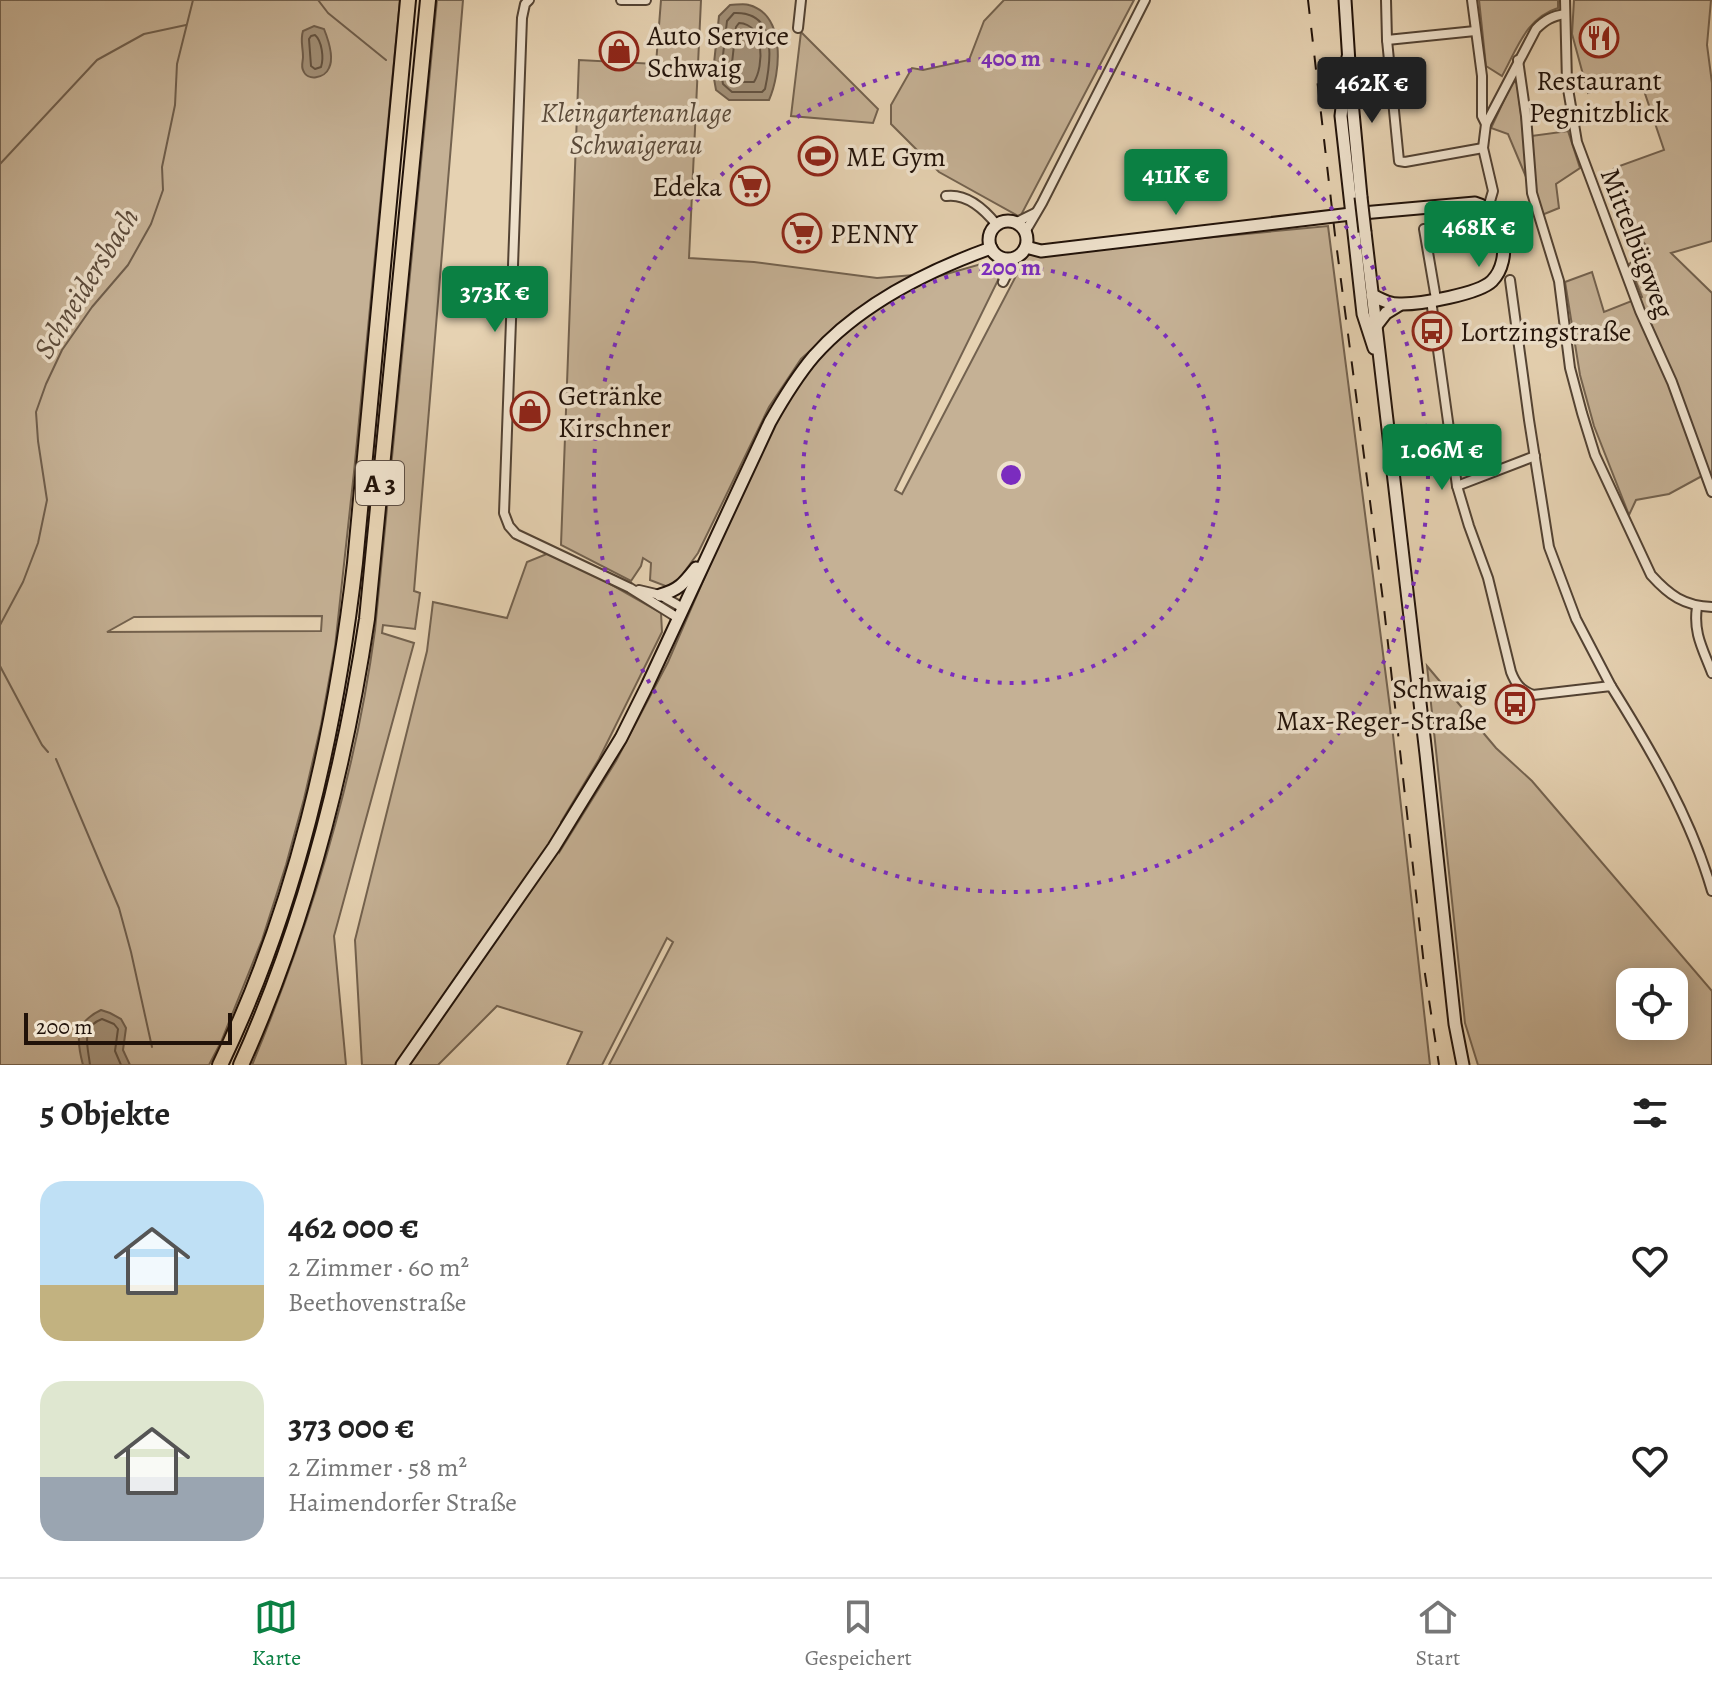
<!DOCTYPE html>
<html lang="de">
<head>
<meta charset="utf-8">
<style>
  :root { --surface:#fff; --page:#f6f6f6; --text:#222; --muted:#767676; --line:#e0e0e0; --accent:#0b8043 }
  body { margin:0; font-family:Alegreya,serif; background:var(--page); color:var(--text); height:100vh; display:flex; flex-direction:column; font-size:30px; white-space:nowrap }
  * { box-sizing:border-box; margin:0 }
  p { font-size:26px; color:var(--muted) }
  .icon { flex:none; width:44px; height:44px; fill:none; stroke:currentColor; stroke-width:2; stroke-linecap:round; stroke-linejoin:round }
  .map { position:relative; height:1065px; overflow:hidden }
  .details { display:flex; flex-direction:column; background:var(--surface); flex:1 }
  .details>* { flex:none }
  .controls { position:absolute; left:1616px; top:968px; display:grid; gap:16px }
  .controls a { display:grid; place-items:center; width:72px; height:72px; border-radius:16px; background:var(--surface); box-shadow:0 4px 20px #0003; font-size:40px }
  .scale { position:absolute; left:24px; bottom:20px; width:208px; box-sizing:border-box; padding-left:8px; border:4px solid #211209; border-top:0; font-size:22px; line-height:28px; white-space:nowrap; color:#211209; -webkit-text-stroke:6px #efe2cd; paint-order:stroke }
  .price { position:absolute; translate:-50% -68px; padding:0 18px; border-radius:8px; background:var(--accent); color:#fff; font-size:26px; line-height:52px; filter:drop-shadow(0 2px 4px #0008) }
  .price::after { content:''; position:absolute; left:50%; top:48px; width:24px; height:18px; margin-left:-12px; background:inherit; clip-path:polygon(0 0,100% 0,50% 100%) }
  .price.on { background:#222; color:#fff }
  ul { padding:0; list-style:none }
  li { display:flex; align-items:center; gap:24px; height:200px; padding:0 40px }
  li span { display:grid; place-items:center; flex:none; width:224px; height:160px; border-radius:24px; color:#555 }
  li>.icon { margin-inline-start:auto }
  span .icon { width:96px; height:96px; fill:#fffc; stroke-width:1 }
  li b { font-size:34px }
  h2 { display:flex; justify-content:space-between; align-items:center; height:96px; padding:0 40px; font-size:34px }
  .menu { display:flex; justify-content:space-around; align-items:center; height:112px; border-top:2px solid var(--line); background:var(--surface); font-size:22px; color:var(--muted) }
  .menu a { display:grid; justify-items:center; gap:4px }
  .menu .on { color:var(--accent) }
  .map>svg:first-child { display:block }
  .green { fill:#c5b195; stroke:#73624f; stroke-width:2; fill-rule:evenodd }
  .water { fill:#a39179; stroke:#6f5e4c; stroke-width:2 }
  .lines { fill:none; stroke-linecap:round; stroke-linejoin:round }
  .shore { stroke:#625241; stroke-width:2 }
  .stream { stroke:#6f5e4c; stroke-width:2 }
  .street-casing { stroke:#524233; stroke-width:12 }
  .secondary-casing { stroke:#211209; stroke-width:15 }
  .highway-casing { stroke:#211209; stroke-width:18 }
  .street { stroke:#efe2cd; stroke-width:8 }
  .secondary { stroke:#efe2cd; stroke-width:11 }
  .highway { stroke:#e6d2b2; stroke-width:14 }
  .rail { stroke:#211209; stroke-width:2; stroke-dasharray:14 14; stroke-linecap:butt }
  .secondary-bridge-casing { stroke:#211209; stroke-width:15; stroke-linecap:butt }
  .secondary-bridge { stroke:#efe2cd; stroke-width:11 }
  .ring { fill:none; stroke:#7b2cbf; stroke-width:4; stroke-dasharray:4 8 }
  .labels { text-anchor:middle; stroke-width:7; stroke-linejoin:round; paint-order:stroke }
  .shield { fill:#efe2cd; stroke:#5f5044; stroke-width:2 }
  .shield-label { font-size:26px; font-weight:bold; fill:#211209 }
  .poi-label { font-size:28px; fill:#211209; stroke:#efe2cd; text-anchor:start }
  .park-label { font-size:28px; font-style:italic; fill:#5a4a3a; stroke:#efe2cd }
  .street-label { font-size:28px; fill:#211209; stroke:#efe2cd }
  .water-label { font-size:30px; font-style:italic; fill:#5c4b3b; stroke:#efe2cd }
  .centre { fill:#7b2cbf; stroke:#efe2cd; stroke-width:4 }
  .ring-label { font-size:24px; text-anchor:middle; font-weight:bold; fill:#7b2cbf; stroke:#efe2cd; stroke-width:7; stroke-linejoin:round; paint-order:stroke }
</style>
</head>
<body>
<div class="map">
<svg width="1712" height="1065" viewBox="0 0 1712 1065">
  <rect width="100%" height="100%" fill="#e6d2b2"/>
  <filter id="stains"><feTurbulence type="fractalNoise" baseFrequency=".0025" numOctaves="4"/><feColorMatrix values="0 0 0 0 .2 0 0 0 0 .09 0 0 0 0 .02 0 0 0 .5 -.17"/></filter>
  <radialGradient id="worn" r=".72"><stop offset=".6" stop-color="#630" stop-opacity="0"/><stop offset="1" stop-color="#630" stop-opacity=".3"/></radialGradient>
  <g class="green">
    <path d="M0 0H400L354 472 335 647 321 725 304 799 286 865 262 940 221 1042 209 1065H0ZM322 616 321 631 107 632 134 617Z"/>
    <path d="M437 0H463L414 591 420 593 415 629 383 625 382 633 414 643 334 936 346 1065H252C310 925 355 781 375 630Z"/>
    <polygon points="661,0 701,0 689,258 754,262 877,278 914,275 830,333 801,359 769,407 698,553 677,582 668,587 650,580 651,563 643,558 641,566 631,581 561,545 579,60 656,64"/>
    <polygon points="1004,0 1134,0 1020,217 939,172 891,124 891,105 912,68 923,70 969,60 984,21"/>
    <path d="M1479 0H1558V8C1526 18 1517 49 1502 76L1486 66Z"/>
    <polygon points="1574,0 1711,0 1707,45 1712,83 1712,241 1671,253 1712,293 1712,481 1702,476 1669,494 1636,500 1629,515 1594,426 1580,375 1565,282 1592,272 1604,312 1642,297 1629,264 1649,249 1629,225 1611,175 1614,168 1664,150 1639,76 1588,93 1572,34"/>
    <polygon points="801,32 878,109 873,123 791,116"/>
    <polygon points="1513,81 1517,83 1524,137 1568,131 1580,168 1556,184 1559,208 1542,215 1508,134 1491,128"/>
    <polygon points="1328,226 1390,708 1430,1065 609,1065 673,942 667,938 602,1065 567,1065 582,1032 497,1006 438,1065 362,1065 355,940 427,651 433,602 507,618 527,562 549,553 573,563 661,613 662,632 599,759 561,822 560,851 616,761 668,662 761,447 804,375 851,325 902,294 936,277 988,262 1003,270 895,490 902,494 1027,255"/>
    <path d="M1427 666 1496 748 1532 781 1712 991V1065H1478L1465 1023ZM1630 982H1674V1026H1630Z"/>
  </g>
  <g class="water">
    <path d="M730 5C736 5 744 3 749 5 786 15 781 73 769 100H729L716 90 713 73 719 16Z"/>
    <path d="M314 26 324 29C328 39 334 58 329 68 325 78 307 82 303 70 301 66 303 61 303 57 303 47 300 40 303 31Z"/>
    <path d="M101 1010 110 1013 121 1019 126 1028 123 1050 130 1065H83C76 1039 75 1022 101 1010Z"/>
  </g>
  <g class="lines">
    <g class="shore">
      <path d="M734 13C778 11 771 61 765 89L762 92H732L723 84 721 72 727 21Z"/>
      <path d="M739 23C765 24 764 66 754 82H736L733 79 731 72 736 27Z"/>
      <path d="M315 35C322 41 324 58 321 67L315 69 311 66 309 39 311 36Z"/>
      <path d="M90 1065C88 1046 80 1027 102 1019L114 1024 118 1029 115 1051 121 1065"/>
    </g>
    <g class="stream">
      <polyline points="318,0 328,13 386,60"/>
      <polyline points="0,164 97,60 144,34 186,25"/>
      <polyline points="0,625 23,582 38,543 47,500 38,441 36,412 46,384 62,350 92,307 128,265 151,224 163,190 162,167 175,105 177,64 193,0"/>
      <polyline points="0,666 42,745 48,752"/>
      <polyline points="56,759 119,908 131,952 152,1047"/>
    </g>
    <g class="street-casing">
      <g id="street">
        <polyline points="529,0 525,4 522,18 504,513 509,526 516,534 630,588 678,618"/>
        <polyline points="621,0 646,0"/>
        <polyline points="1386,0 1387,40 1399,161 1405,162 1483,148"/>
        <polyline points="1472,0 1482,76 1482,116 1486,124"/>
        <polyline points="1565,0 1567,83 1577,142 1640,311 1672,382 1712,492"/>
        <polyline points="798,28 801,0"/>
        <polyline points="1387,40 1475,31"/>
        <path d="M1518 60 1526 116 1532 193 1559 281 1570 368 1582 413 1595 455 1651 575C1669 595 1684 606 1712 607"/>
        <path d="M946 196C967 193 985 210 997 225"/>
        <path d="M1488 208 1493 191 1483 148 1486 124 1536 29C1545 20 1552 16 1565 14"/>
        <polyline points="1015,223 1035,213"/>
        <polyline points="1424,229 1436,299"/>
        <polyline points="1025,232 1042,203 1145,0"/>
        <polyline points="999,256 1003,277"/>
        <polyline points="1510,280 1529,420 1549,547 1576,619 1611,686"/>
        <polyline points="1003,282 1015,258"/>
        <path d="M1431 300 1457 486 1469 526 1488 578 1511 672C1516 685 1521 690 1533 695L1611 686C1651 750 1691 818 1712 891"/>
        <polyline points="1457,486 1535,456"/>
        <polyline points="639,590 660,595 683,608"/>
        <path d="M1697 607C1693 633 1703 649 1712 673"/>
      </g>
    </g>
    <g class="secondary-casing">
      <g id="secondary">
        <polyline points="1345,0 1349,63"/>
        <polyline points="1348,57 1341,116 1363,314 1374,348"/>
        <polyline points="1350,80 1361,197"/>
        <circle cx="1008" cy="240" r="19"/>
        <polyline points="1365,232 1426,754 1455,1024 1463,1065"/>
        <path d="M1026 247 1041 251 1351 214 1475 203C1505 211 1513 260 1492 281 1479 294 1421 304 1402 304 1391 305 1382 300 1372 295"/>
        <polyline points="1376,326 1386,313 1399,305"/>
        <path d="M660 595C679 590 684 583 696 568"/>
        <path d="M402 1065 554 847 621 738 647 686 770 422C783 399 797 376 814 356 860 304 927 271 991 248"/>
      </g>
    </g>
    <g class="highway-casing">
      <g id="highway">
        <path d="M220 1065C296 907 335 736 355 563L408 0"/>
        <path d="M241 1065C305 923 344 772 367 619L428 0"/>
      </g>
    </g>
    <use href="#street" class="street"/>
    <use href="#secondary" class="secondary"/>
    <use href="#highway" class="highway"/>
    <polyline class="rail" points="1308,0 1335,235 1384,608 1425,974 1439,1065"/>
    <g class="secondary-bridge-casing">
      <polyline id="secondary-bridge" points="1361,197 1365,232"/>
    </g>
    <use href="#secondary-bridge" class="secondary-bridge"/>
  </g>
  <g class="ring">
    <circle cx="1011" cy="475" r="208"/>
    <circle cx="1011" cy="475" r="417"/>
  </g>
  <defs>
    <g id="restaurant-ring" transform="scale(2)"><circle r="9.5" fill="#efe2cd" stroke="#8f2418" stroke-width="1.5"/><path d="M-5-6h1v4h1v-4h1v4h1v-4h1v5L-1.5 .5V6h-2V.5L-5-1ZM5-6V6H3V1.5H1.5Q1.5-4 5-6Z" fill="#8f2418"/></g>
    <g id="shop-ring" transform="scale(2)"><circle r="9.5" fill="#efe2cd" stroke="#8f2418" stroke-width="1.5"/><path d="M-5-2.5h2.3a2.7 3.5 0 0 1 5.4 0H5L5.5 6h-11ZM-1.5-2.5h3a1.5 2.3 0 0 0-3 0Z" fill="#8f2418"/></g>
    <g id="stadium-ring" transform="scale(2)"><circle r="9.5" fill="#efe2cd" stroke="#8f2418" stroke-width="1.5"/><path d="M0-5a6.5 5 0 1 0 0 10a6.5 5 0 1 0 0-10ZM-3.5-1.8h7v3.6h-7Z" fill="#8f2418"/></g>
    <g id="supermarket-ring" transform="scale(2)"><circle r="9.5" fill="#efe2cd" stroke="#8f2418" stroke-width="1.5"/><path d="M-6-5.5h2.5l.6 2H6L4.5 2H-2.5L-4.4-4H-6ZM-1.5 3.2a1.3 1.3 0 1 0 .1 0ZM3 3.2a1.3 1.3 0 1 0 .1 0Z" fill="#8f2418"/></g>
    <g id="bus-ring" transform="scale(2)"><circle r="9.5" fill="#efe2cd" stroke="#8f2418" stroke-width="1.5"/><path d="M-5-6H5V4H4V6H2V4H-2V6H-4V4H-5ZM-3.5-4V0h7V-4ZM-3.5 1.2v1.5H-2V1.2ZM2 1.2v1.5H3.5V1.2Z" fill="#8f2418"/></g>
  </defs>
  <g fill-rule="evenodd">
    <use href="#restaurant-ring" x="1599" y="38"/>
    <use href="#shop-ring" x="619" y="51"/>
    <use href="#stadium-ring" x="818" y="156"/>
    <use href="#supermarket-ring" x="750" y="186"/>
    <use href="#supermarket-ring" x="802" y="233"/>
    <use href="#bus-ring" x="1432" y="331"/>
    <use href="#shop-ring" x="530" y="411"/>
    <use href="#bus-ring" x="1515" y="704"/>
  </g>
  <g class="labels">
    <rect class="shield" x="356" y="461" width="48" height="44" rx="6"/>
    <g class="shield-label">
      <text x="380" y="492">A 3</text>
    </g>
    <g class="poi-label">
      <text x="647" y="45">Auto Service<tspan x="647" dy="32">Schwaig</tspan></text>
      <text x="1599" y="90" text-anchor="middle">Restaurant<tspan x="1599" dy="32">Pegnitzblick</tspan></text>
      <text x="846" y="166">ME Gym</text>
      <text x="722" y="196" text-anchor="end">Edeka</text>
      <text x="830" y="243">PENNY</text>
      <text x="1460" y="341">Lortzingstraße</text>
      <text x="558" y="405">Getränke<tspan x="558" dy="32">Kirschner</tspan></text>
      <text x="1487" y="698" text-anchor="end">Schwaig<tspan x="1487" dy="32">Max-Reger-Straße</tspan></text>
    </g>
    <g class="park-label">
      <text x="636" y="122">Kleingartenanlage<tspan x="636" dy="32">Schwaigerau</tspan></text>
    </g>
    <g class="street-label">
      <text transform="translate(1638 243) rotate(69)" y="10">Mittelbügweg</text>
    </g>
    <g class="water-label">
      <text transform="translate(86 283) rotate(-58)" y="10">Schneidersbach</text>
    </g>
  </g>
  <circle cx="1011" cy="475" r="12" class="centre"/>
  <g class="ring-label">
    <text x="1011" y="66">400 m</text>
    <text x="1011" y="275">200 m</text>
  </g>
  <rect width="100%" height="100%" filter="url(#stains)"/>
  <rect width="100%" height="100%" fill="url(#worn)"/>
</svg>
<div class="controls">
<a><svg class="icon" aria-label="locate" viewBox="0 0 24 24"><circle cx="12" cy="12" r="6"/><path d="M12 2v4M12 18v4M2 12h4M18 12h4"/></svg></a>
</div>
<div class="scale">200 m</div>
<b class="price on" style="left:1372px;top:125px">462K €</b>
<b class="price" style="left:1176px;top:217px">411K €</b>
<b class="price" style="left:1479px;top:269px">468K €</b>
<b class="price" style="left:495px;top:334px">373K €</b>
<b class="price" style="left:1442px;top:492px">1.06M €</b>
</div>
<section class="details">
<h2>5 Objekte<svg class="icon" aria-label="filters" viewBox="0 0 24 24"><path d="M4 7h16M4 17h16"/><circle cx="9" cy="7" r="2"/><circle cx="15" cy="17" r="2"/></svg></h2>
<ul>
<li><span style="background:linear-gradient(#bfe0f5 65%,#c2b280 0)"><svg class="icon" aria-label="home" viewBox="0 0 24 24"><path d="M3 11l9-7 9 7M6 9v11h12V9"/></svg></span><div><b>462 000 €</b><p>2 Zimmer · 60 m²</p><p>Beethovenstraße</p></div><svg class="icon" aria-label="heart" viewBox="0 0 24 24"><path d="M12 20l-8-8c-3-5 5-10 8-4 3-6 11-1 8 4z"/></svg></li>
<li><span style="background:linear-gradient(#dfe7d0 60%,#9aa5b1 0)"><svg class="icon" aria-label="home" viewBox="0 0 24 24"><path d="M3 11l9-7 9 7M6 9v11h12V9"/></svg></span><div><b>373 000 €</b><p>2 Zimmer · 58 m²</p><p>Haimendorfer Straße</p></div><svg class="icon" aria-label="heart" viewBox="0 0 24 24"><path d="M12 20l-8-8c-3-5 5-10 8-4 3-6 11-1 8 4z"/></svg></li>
</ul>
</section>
<nav class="menu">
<a class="on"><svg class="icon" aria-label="map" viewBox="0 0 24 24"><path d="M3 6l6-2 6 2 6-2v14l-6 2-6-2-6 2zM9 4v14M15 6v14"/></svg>Karte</a>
<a><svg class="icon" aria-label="saved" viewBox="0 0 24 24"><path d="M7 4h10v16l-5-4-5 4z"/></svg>Gespeichert</a>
<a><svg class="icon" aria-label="home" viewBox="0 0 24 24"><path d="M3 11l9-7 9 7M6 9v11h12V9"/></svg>Start</a>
</nav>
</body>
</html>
